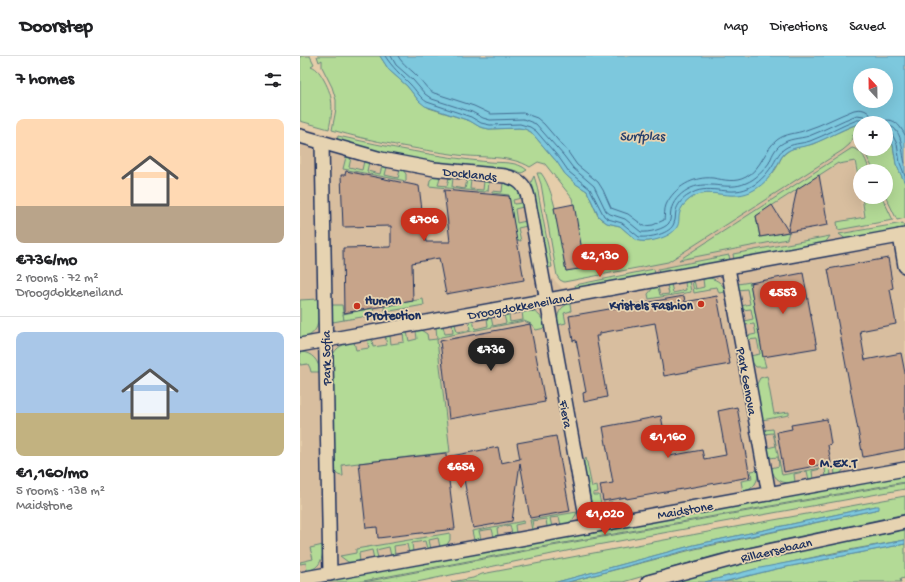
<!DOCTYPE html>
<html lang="en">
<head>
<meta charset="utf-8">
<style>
  :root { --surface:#fff; --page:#f6f6f6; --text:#202124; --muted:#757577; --line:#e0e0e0; --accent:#c8321e }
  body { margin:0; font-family:"Gochi Hand",sans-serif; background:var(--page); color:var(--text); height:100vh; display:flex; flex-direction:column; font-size:15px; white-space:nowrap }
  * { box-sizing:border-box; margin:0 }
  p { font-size:13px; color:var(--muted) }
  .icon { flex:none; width:22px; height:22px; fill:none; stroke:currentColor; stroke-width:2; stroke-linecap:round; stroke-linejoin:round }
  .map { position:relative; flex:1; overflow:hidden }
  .sheet { display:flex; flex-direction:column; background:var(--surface); width:300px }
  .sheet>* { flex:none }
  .needle { width:26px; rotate:338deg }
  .tools { position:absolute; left:553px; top:12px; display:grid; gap:8px }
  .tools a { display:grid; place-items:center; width:40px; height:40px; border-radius:50%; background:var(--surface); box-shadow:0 4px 16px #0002; font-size:20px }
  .price { position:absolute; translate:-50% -34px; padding:0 9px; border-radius:14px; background:var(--accent); color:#fff; font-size:13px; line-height:26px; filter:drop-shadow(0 1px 2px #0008) }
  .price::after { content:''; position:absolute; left:50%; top:24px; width:12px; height:9px; margin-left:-6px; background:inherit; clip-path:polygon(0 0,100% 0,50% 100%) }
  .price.current { background:#222; color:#fff }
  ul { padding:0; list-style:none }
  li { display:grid; align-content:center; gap:8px; height:212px; padding:0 16px }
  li+li { border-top:1px solid var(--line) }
  li span { display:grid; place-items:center; height:124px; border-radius:8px; color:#555 }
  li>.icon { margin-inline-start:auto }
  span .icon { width:72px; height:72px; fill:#fffc; stroke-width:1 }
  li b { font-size:17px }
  h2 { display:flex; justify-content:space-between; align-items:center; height:48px; padding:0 16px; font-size:17px }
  header { display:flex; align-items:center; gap:24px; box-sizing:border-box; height:56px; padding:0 20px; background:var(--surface); border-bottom:1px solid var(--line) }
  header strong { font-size:19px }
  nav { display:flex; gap:22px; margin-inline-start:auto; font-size:14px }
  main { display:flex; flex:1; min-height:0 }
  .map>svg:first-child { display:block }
  .built { fill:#d8be9f }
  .green { fill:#b3da96; stroke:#67847a }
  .water { fill:#7dc8dd; stroke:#568baa; fill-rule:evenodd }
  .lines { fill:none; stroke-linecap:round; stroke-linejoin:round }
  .shore { stroke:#426c91; stroke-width:1 }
  .building { fill:#c7a48a; stroke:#1b2f5e }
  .minor-casing { stroke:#1b2f5e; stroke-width:16 }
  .minor { stroke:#e6d3b1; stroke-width:13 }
  .poi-dot { fill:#c8321e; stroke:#e6d3b1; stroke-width:1.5 }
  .labels { text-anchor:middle; stroke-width:3.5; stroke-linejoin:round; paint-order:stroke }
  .street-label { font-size:13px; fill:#1b2f5e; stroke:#e6d3b1 }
  .poi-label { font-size:13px; font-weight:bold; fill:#1b2f5e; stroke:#e6d3b1; text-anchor:start }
  .water-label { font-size:14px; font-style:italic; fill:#253e6b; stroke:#e6d3b1 }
</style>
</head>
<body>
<header>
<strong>Doorstep</strong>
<nav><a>Map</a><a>Directions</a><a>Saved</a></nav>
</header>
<main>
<section class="sheet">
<h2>7 homes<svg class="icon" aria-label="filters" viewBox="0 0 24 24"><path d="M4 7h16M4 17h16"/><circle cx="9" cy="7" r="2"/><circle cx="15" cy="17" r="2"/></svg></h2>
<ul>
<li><span style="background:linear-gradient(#ffd9b3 70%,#b9a48a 0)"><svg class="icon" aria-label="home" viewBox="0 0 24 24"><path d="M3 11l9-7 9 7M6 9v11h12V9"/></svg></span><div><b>€736/mo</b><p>2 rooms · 72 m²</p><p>Droogdokkeneiland</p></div></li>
<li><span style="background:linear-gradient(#a9c7e8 65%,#c2b280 0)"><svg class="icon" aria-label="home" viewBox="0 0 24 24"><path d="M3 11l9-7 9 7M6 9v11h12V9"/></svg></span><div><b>€1,160/mo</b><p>5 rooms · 138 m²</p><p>Maidstone</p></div></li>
</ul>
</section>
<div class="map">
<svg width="605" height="526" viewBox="0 0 605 526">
  <rect width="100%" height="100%" fill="#e5cdaa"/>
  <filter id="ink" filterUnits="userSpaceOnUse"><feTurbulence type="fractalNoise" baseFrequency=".025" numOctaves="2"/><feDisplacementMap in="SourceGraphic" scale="8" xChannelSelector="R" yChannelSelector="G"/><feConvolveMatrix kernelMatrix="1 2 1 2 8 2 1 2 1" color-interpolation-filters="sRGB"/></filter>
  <g filter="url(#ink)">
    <polygon class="built" points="0,71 131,105 216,112 232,125 238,148 251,221 262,232 297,227 335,215 549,80 566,177 605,170 605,421 0,526"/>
    <g class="green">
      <path d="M0 0H10L14 8 11 10C18 13 20 17 24 24 34 42 33 53 29 73L0 65Z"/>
      <path d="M17 0H80L89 14 107 30 119 45 129 52 170 65 180 71 189 73 219 72 225 73 231 76 257 106 265 118 276 128 287 135 298 160 301 163 307 167 320 170 336 184C348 188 359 182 370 178 375 165 379 150 391 142 409 130 429 145 450 135 461 130 471 121 477 111 480 105 481 100 487 96 494 90 504 91 513 88 529 81 544 73 560 67V89L553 79 550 88 543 94 368 206 264 226 260 224 257 220 241 128 237 117H241C257 138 261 188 266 215L285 211 272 142 245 108 238 106 230 111C211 99 181 102 158 99 116 93 73 86 32 74L36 53V44L32 31 22 11V4L19 6Z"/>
      <polygon points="586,76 593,89 596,108 605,127 605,162 597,164 586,141 586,115 574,115 563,93 586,93"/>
      <path d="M38 80C89 91 137 101 189 106 202 107 217 105 227 114L222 117 213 114 172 111 134 107 91 99 37 85Z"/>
      <path d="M552 92C564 94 566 106 570 115H560V131L555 105 539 108 538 107 456 160 460 181 489 176 487 183 379 204Z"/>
      <polygon points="46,101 51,102 49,111 62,114 64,105 69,106 67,115 80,118 82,110 87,111 85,119 98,122 100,114 103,114 106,118 106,125 43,113"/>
      <polygon points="135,120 140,121 138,129 147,130 149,122 153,122 152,131 165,133 167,124 171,124 170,133 183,134 184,125 189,126 188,135 185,135 185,136 129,130 130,124"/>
      <polygon points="234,120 237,130 252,211 247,212 233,131 231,126"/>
      <path d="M203 127C213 127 219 133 221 142L213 144 214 148 222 147 223 151 215 153 217 167 226 165 227 170 218 172 221 185 216 184 209 139 192 137V135L202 136Z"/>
      <polygon points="562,141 582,141 593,164 538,174 537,166 565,161"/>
      <polygon points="603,167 604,173 547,184 539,178"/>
      <polygon points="530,180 525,187 434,204 433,198"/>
      <polygon points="429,199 430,205 359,218 358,213"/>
      <polygon points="354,213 355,218 276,233 275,229"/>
      <path d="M410 222C418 224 423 228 426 236L419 237 417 231 409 232V234L394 237 392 224H394L396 233 404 231 403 223Z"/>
      <polygon points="389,225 391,236 349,243 348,238 353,232 358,231 360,239 369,238 367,229 371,228 373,237 386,234 385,226"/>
      <polygon points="450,226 463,301 466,311 456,311 451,305 450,300 460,298 457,283 447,284 447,280 456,278 454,268 445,269 444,265 453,263 451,253 442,254 441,250 450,248 447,233 438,234 438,228"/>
      <path d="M18 243C18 261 23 278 0 283V244Z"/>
      <polygon points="123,243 124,249 85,256 84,250"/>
      <path d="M270 247 271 255 264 257 266 267 258 269C256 258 260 251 270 247Z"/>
      <polygon points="31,249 42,249 44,264 33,266 31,260"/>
      <polygon points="73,252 74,259 44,264 43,258"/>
      <path d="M222 255C235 253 243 259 245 272L236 274 231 268 224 265 141 281 137 284 150 396 42 409 43 420C38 420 37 418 34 415L32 301C36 290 44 288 54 286L56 294 69 292 67 283H72L73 291 87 289 85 280H90L91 288 104 286 103 277 107 276 109 285 117 283 116 275 121 274 127 278 128 284 137 283 136 271 143 270 145 278 153 277 152 268H155L157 276 170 274 169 265 173 264 175 273 188 270 187 262 191 261 193 270 206 267 204 259 209 258 210 266 223 264Z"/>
      <path d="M0 296C12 296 19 305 20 316H11L10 312 8 308 0 309Z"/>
      <polygon points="467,320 474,358 489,356 489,359 462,364 456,330 460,322"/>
      <path d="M473 373 482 419 543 408 544 413 540 418 535 419 534 411H530L531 420 526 421 525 412 512 415 513 423 509 424 507 415 494 418 495 426C483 429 474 424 471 412L479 410 478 401 469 402 467 392 476 390 473 377 464 378V374Z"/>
      <path d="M286 402 292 431 297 430 298 436 293 437V439H299L301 448 312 446 314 459C305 461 297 459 292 451L283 407Z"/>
      <path d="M458 414C459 425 454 433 443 436L441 425 452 423 451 415Z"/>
      <polygon points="605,419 605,426 241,491 58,526 18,526"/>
      <polygon points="605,427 605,433 286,491 117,526 64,526 241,492"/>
      <path d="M605 440V458L464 488 417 499 323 526H268L395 493 579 453 576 450 394 489 257 526H151L173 522 182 518C323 491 464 466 605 440Z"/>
      <path d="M277 456C274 464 269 468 261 469L259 461 250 462 252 471H247L246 463 232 465 234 474H232L230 464Z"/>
      <polygon points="224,465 224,467 215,469 216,477 212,478 210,469 197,472 198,480 194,481 192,473 179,475 181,483 174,484 172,475"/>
      <path d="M605 474V484L538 496 431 519 405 526H369C447 505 526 488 605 474Z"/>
      <polygon points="150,477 150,484 146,490 140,491 138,482 129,484 131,493 127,493 125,485 112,487 113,496 109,497 107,488 94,490 95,499 91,500 89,491 76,494 78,502 74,503 72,494 59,497 60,506 48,506 40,500 56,497 56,493"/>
      <polygon points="605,488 605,522 600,523 601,526 424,526 476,513"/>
      <path d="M23 489C23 502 21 512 7 515L6 507 0 508V506L13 503 10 492Z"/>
    </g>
    <g class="water">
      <path d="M80 0H605V127L596 108 593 89 586 76V67C578 67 569 66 562 67 547 70 527 83 512 88 502 92 492 90 484 98 480 102 479 107 476 111 470 122 461 131 450 136 429 145 411 131 393 141 388 144 381 150 380 156 378 162 380 166 377 171 371 182 346 188 336 184L320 170 307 167 299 161 287 135 276 128 265 118 257 106 231 76 225 73 219 72 189 73 180 71 170 65 125 50 119 45 107 30 89 14ZM560 19H586V45H560Z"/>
      <polygon points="576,450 579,450 579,453 395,492 268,526 257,526 394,489"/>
      <polygon points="605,484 605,488 476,513 423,526 405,526 455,513"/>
    </g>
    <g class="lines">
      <g class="shore">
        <path d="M85 0C93 12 100 18 110 28 116 34 120 42 127 46L171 61 181 67 190 69 220 68 230 71 236 75 260 103 269 116 290 133 304 160 308 163 322 167 339 181C349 182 371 178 374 167 376 163 375 159 376 155 377 149 383 142 389 139 407 126 428 141 448 132 458 128 466 119 472 110 476 104 478 97 484 93 492 87 501 88 510 85 526 79 541 70 557 64H561L564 67"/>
        <path d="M91 0 96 9 113 24 125 38 132 43 172 56 183 62 190 64 223 63 236 68 264 100 273 112 294 130 306 155 310 158 325 163 341 176C348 177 365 173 369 167 371 163 370 159 371 155 372 146 380 138 387 134 407 122 427 136 446 127 456 123 463 115 469 107 472 100 474 94 480 89 489 82 499 83 509 80 525 74 540 65 557 59L564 60 569 67"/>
        <path d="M98 0C103 9 112 14 118 21 124 27 127 34 134 37L174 50 191 58 223 57 237 62 244 68 268 96 277 109 298 126 303 134 311 152 328 158 344 170 353 169 364 164C365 159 364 154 366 149 374 131 394 120 413 122 425 124 435 127 446 121 462 112 464 94 477 84 486 77 496 78 506 74 522 69 538 60 554 54 566 51 571 58 576 67 591 61 597 64 605 79"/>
        <path d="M586 69C604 71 601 95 605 107"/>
        <polyline points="586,75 591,76 597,88 600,107 605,120"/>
      </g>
    </g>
    <g class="building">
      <polygon points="46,115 119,130 126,186 150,186 144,134 209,140 224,224 146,238 139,202 112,207 113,245 44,257 43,192 91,191 91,170 43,171 41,119 45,119"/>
      <polygon points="519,119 528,169 460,181 456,160 472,149 488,175 497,133"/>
      <polygon points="274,148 285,212 266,215 254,152"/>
      <polygon points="588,202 593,232 590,233 596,268 560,275 565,304 601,297 605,317 605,393 563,401 528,213"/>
      <polygon points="503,217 517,292 463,301 450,227"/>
      <polygon points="384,240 385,246 417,240 430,308 364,320 355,267 300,277 300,280 296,280 307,341 284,346 283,337 286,336 276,284 273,285 269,260"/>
      <polygon points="230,268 245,346 149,363 140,285"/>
      <polygon points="437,351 450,421 326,443 326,441 303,445 300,429 313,427 303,371 361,360 369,400 402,394 404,403 426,399 418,355"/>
      <polygon points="527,363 531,388 528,389 531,407 484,416 477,376 492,373 491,369"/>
      <polygon points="256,380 270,455 230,462 220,407 212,465 173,472 161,407 147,409 155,473 78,482 77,471 66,472 59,407 146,397 146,401 198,391 201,407 220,403 217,387"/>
    </g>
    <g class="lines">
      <g class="minor-casing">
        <g id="minor">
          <path d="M0 80 81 103 134 113 205 120C218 123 225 128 228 141L288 471"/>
          <polyline points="22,87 30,518"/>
          <polyline points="600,180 605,210"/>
          <polyline points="428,212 469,438"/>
          <polyline points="0,289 605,179"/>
          <polyline points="0,523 605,413"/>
          <polyline points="348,526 440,501 605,466"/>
        </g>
      </g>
      <use href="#minor" class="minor"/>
    </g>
  </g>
  <g class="poi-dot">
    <circle cx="401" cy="248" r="4"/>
    <circle cx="57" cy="250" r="4"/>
    <circle cx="512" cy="406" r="4"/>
  </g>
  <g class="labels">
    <g class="street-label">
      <text transform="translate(170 117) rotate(6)" y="5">Docklands</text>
      <text transform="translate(220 249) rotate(-10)" y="5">Droogdokkeneiland</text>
      <text transform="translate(25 302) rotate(-91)" y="5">Park Sofia</text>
      <text transform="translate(448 325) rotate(80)" y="5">Park Genova</text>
      <text transform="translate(267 358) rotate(80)" y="5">Fiera</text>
      <text transform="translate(385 453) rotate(-10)" y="5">Maidstone</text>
      <text transform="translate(476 493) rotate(-13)" y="5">Rillaersebaan</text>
    </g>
    <g class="poi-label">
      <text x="65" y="248">Human<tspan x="65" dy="15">Protection</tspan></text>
      <text x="393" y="253" text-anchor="end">Kristels Fashion</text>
      <text x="520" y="411">M.Ex.T</text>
    </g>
    <g class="water-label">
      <text x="342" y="84">Surfplas</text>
    </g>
  </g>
</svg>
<div class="tools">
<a><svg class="needle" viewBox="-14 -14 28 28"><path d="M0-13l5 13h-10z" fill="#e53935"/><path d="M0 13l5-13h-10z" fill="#757577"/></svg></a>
<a>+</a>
<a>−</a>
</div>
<b class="price" style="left:124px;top:186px">€706</b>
<b class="price" style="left:300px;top:222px">€2,130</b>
<b class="price" style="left:483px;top:259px">€553</b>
<b class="price current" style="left:191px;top:316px">€736</b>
<b class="price" style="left:368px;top:403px">€1,160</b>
<b class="price" style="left:161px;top:433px">€654</b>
<b class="price" style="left:305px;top:480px">€1,020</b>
</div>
</main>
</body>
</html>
